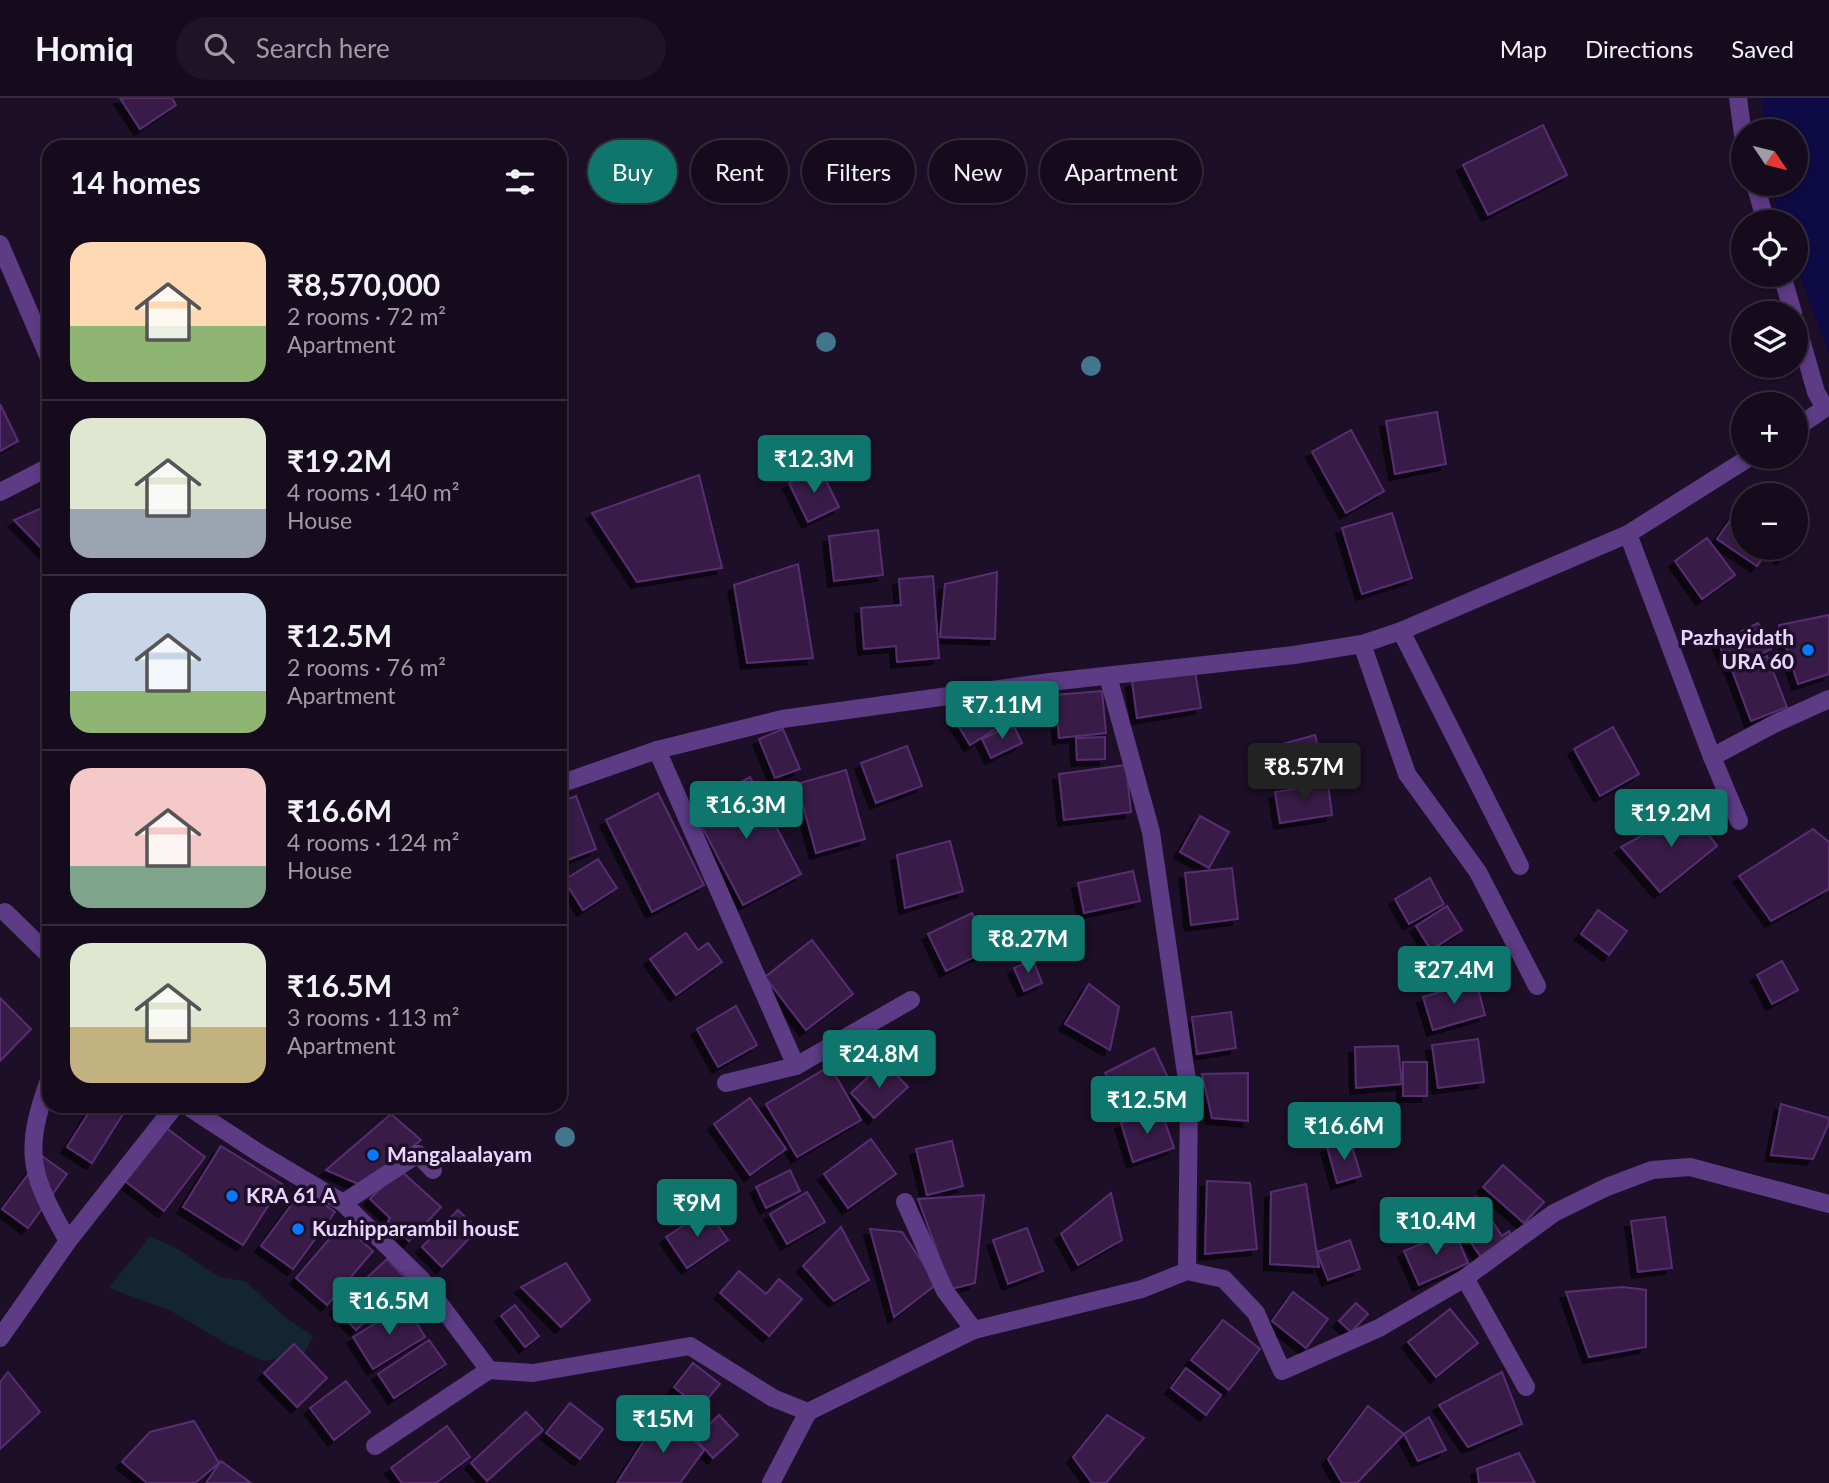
<!DOCTYPE html>
<html lang="en">
<head>
<meta charset="utf-8">
<style>
  :root { --surface:#160b1d; --page:#1f1426; --text:#f1f3f6; --muted:#9e9ba4; --line:#352b3b; --accent:#0f766e }
  body { margin:0; font-family:Lato,sans-serif; background:var(--page); color:var(--text); height:100vh; display:flex; flex-direction:column; font-size:26px; white-space:nowrap }
  * { box-sizing:border-box; margin:0 }
  p { font-size:23px; color:var(--muted) }
  .icon { flex:none; width:38px; height:38px; fill:none; stroke:currentColor; stroke-width:2; stroke-linecap:round; stroke-linejoin:round }
  .map { position:relative; flex:1; overflow:hidden }
  .details { position:absolute; left:42px; top:42px; width:525px; height:973px; display:flex; flex-direction:column; background:var(--surface); border-radius:21px; box-shadow:0 4px 10px #0003,0 0 0 2px var(--line) }
  .details>* { flex:none }
  .guide { position:absolute; left:588px; top:42px; width:665px; height:63px; display:flex; gap:14px }
  .needle { width:46px; rotate:125deg }
  .fabs { position:absolute; left:1731px; top:21px; display:grid; gap:14px }
  .fabs a { display:grid; place-items:center; width:77px; height:77px; border-radius:50%; background:var(--surface); box-shadow:0 4px 10px #0003,0 0 0 2px var(--line); font-size:35px }
  .price { position:absolute; translate:-50% -60px; padding:0 16px; border-radius:7px; background:var(--accent); color:#fff; font-size:23px; line-height:46px; filter:drop-shadow(0 2px 4px #0008) }
  .price::after { content:''; position:absolute; left:50%; top:42px; width:21px; height:16px; margin-left:-10px; background:inherit; clip-path:polygon(0 0,100% 0,50% 100%) }
  .price.current { background:#222; color:#fff }
  ul { padding:0; list-style:none }
  li { display:flex; align-items:center; gap:21px; height:175px; padding:0 28px }
  li+li { border-top:2px solid var(--line) }
  li span { display:grid; place-items:center; flex:none; width:196px; height:140px; border-radius:21px; color:#555 }
  li>.icon { margin-inline-start:auto }
  span .icon { width:84px; height:84px; fill:#fffc; stroke-width:1 }
  li b { font-size:30px }
  h2 { display:flex; justify-content:space-between; align-items:center; height:84px; padding:0 28px; font-size:30px }
  .chip { padding:0 24px; border-radius:32px; background:var(--surface); box-shadow:0 4px 10px #0003,0 0 0 2px var(--line); font-size:24px; line-height:63px }
  .chip.current { background:var(--accent); color:#fff }
  header { display:flex; align-items:center; gap:42px; box-sizing:border-box; height:98px; padding:0 35px; background:var(--surface); border-bottom:2px solid var(--line) }
  header strong { font-size:33px }
  nav { display:flex; gap:38px; margin-inline-start:auto; font-size:24px }
  .search { width:490px; height:63px; background:var(--page); display:flex; align-items:center; gap:18px; box-sizing:border-box; padding:0 24px; border-radius:38px; color:var(--muted); font-size:26px }
  .map>svg:first-child { display:block }
  .green { fill:#122531 }
  .water { fill:#0e0a45 }
  .building { fill:#371b47; stroke:#592e73; stroke-width:2; filter:url(#shadow) }
  .lines { fill:none; stroke-linecap:round; stroke-linejoin:round }
  .minor { stroke:#5d3b85; stroke-width:18 }
  .tree { fill:#42768d }
  .poi-dot { fill:#027bfe; stroke:#1d0f27; stroke-width:2.5 }
  .labels { text-anchor:middle; stroke-width:7; stroke-linejoin:round; paint-order:stroke }
  .poi-label { font-size:21px; font-weight:bold; fill:#ebd5ff; stroke:#1d0f27; text-anchor:start }
</style>
</head>
<body>
<header>
<strong>Homiq</strong>
<div class="search"><svg class="icon" aria-label="search" viewBox="0 0 24 24"><circle cx="10" cy="10" r="6"/><path d="M15 15l6 6"/></svg>Search here</div>
<nav><a>Map</a><a>Directions</a><a>Saved</a></nav>
</header>
<div class="map">
<svg width="1829" height="1385" viewBox="0 0 1829 1385">
  <defs>
    <filter id="shadow"><feDropShadow dx="-6" dy="6" stdDeviation="0" flood-color="#0009"/></filter>
  </defs>
  <rect width="100%" height="100%" fill="#1d0f27"/>
  <polygon class="green" points="150,1138 176,1150 219,1179 245,1183 286,1220 313,1238 304,1256 263,1263 225,1245 171,1213 109,1190"/>
  <polygon class="water" points="1761,0 1829,0 1829,256 1796,167 1796,124 1779,124 1772,86 1796,86 1796,33 1766,33"/>
  <g class="building">
    <polygon points="120,0 172,0 176,7 140,31"/>
    <polygon points="1543,27 1567,77 1488,117 1463,67"/>
    <polygon points="0,306 18,343 0,353"/>
    <polygon points="1437,314 1446,366 1395,376 1386,323"/>
    <polygon points="1351,332 1384,393 1346,415 1312,354"/>
    <polygon points="820,370 839,409 808,424 789,385"/>
    <polygon points="699,377 722,470 637,484 592,415"/>
    <polygon points="1743,404 1743,450 1789,450 1782,460 1769,451 1757,468 1717,441"/>
    <polygon points="49,407 49,458 14,422"/>
    <polygon points="1392,415 1412,480 1362,496 1342,430"/>
    <polygon points="878,432 883,477 834,483 829,438"/>
    <polygon points="1707,440 1735,477 1702,501 1675,463"/>
    <polygon points="798,466 813,560 747,565 734,487"/>
    <polygon points="997,474 995,541 940,539 945,486"/>
    <polygon points="933,478 939,560 897,564 896,548 864,551 861,510 901,507 899,481"/>
    <polygon points="1829,517 1829,576 1798,586 1779,527"/>
    <polygon points="1758,525 1771,551 1731,571 1718,545"/>
    <polygon points="1767,558 1787,609 1751,623 1732,572"/>
    <polygon points="1195,573 1201,610 1137,620 1132,583"/>
    <polygon points="1102,593 1106,635 1059,640 1055,597"/>
    <polygon points="995,597 1010,622 970,647 955,622"/>
    <polygon points="1013,626 1022,645 991,660 982,641"/>
    <polygon points="1613,629 1639,676 1600,698 1574,651"/>
    <polygon points="783,631 800,671 775,680 759,641"/>
    <polygon points="1315,637 1324,673 1277,685 1268,650"/>
    <polygon points="1105,639 1105,661 1077,662 1076,640"/>
    <polygon points="907,648 922,688 876,705 861,665"/>
    <polygon points="1126,667 1131,714 1064,722 1059,676"/>
    <polygon points="846,672 865,741 816,755 797,686"/>
    <polygon points="750,679 801,776 743,807 692,710"/>
    <polygon points="1328,686 1332,717 1280,725 1275,694"/>
    <polygon points="658,695 704,787 652,814 606,722"/>
    <polygon points="576,698 596,751 560,765 560,704"/>
    <polygon points="1690,711 1717,748 1660,794 1621,749"/>
    <polygon points="1200,718 1229,734 1209,770 1180,754"/>
    <polygon points="1813,731 1829,744 1829,791 1771,823 1739,778"/>
    <polygon points="950,743 963,793 905,810 897,757"/>
    <polygon points="598,761 617,790 583,812 564,782"/>
    <polygon points="1232,770 1238,821 1191,827 1185,775"/>
    <polygon points="1133,773 1140,803 1084,815 1078,785"/>
    <polygon points="1430,780 1444,806 1409,826 1395,801"/>
    <polygon points="1447,808 1462,832 1431,852 1416,828"/>
    <polygon points="1598,812 1627,833 1609,857 1581,836"/>
    <polygon points="972,815 990,851 946,873 928,836"/>
    <polygon points="686,835 698,852 708,845 722,864 676,897 650,861"/>
    <polygon points="812,842 853,896 806,932 765,879"/>
    <polygon points="1033,862 1042,885 1024,893 1014,870"/>
    <polygon points="1782,863 1798,892 1772,906 1757,877"/>
    <polygon points="1476,883 1485,917 1433,932 1423,899"/>
    <polygon points="1089,886 1119,909 1110,952 1065,926"/>
    <polygon points="0,900 31,931 0,963"/>
    <polygon points="736,908 757,947 718,969 697,931"/>
    <polygon points="1231,914 1236,950 1197,956 1192,919"/>
    <polygon points="1478,941 1484,984 1438,990 1432,947"/>
    <polygon points="1398,948 1402,986 1356,990 1355,949"/>
    <polygon points="1154,950 1169,982 1121,1005 1105,975"/>
    <polygon points="884,964 908,989 874,1020 851,995"/>
    <rect x="1403" y="964" width="24" height="34"/>
    <polygon points="830,968 861,1022 797,1059 766,1006"/>
    <polygon points="1248,975 1248,1023 1212,1020 1202,976"/>
    <polygon points="750,1000 786,1051 750,1077 714,1026"/>
    <polygon points="1781,1006 1829,1020 1829,1025 1813,1061 1771,1057"/>
    <polygon points="93,1008 128,1008 92,1065 67,1049"/>
    <polygon points="1161,1012 1174,1050 1133,1064 1121,1025"/>
    <polygon points="391,1016 421,1042 363,1088 326,1072"/>
    <polygon points="165,1029 205,1059 164,1113 125,1083"/>
    <polygon points="871,1041 896,1076 848,1110 824,1076"/>
    <polygon points="1350,1042 1361,1078 1337,1085 1327,1049"/>
    <polygon points="952,1043 963,1088 927,1097 916,1051"/>
    <polygon points="221,1048 282,1086 243,1147 183,1109"/>
    <polygon points="42,1058 67,1076 28,1130 2,1111"/>
    <polygon points="1503,1067 1544,1104 1524,1125 1483,1089"/>
    <polygon points="399,1071 441,1109 409,1143 388,1123 390,1120 370,1101"/>
    <polygon points="790,1072 800,1093 766,1110 756,1089"/>
    <polygon points="1207,1083 1250,1085 1257,1151 1205,1156"/>
    <polygon points="1306,1086 1319,1169 1270,1166 1271,1094"/>
    <polygon points="303,1091 335,1114 293,1171 261,1148"/>
    <polygon points="807,1094 825,1124 787,1146 770,1116"/>
    <polygon points="1111,1095 1122,1142 1078,1167 1061,1136"/>
    <polygon points="984,1097 975,1185 951,1191 918,1101"/>
    <polygon points="1476,1099 1502,1138 1509,1133 1511,1138 1481,1159 1451,1116"/>
    <polygon points="458,1112 478,1131 442,1169 422,1149"/>
    <polygon points="707,1112 728,1142 687,1170 666,1139"/>
    <polygon points="1665,1119 1672,1170 1638,1174 1631,1123"/>
    <polygon points="342,1126 373,1153 327,1207 296,1180"/>
    <polygon points="841,1129 869,1182 834,1203 803,1168"/>
    <polygon points="1027,1130 1043,1173 1008,1186 993,1142"/>
    <polygon points="870,1131 902,1134 937,1186 894,1219"/>
    <polygon points="1454,1132 1468,1165 1419,1187 1404,1153"/>
    <polygon points="1350,1142 1360,1171 1328,1182 1317,1154"/>
    <polygon points="387,1161 408,1183 356,1232 335,1210"/>
    <polygon points="566,1165 590,1202 561,1229 521,1189"/>
    <polygon points="739,1173 766,1196 779,1181 802,1201 769,1238 720,1195"/>
    <polygon points="1623,1189 1646,1192 1646,1249 1589,1259 1566,1194"/>
    <polygon points="1293,1194 1328,1221 1306,1250 1272,1223"/>
    <polygon points="1356,1205 1368,1216 1351,1234 1339,1223"/>
    <polygon points="406,1207 425,1239 373,1271 353,1239"/>
    <polygon points="515,1207 539,1238 525,1249 501,1218"/>
    <polygon points="1450,1211 1478,1245 1436,1279 1408,1244"/>
    <polygon points="1223,1222 1260,1251 1229,1292 1191,1262"/>
    <polygon points="429,1242 446,1266 394,1300 378,1276"/>
    <polygon points="294,1246 327,1280 297,1309 264,1275"/>
    <polygon points="693,1265 720,1286 700,1310 674,1289"/>
    <polygon points="1186,1270 1221,1297 1206,1317 1171,1290"/>
    <polygon points="8,1274 40,1314 0,1351 0,1284"/>
    <polygon points="1502,1274 1522,1326 1468,1349 1439,1307"/>
    <polygon points="346,1283 370,1314 334,1342 310,1310"/>
    <polygon points="570,1305 603,1331 580,1361 546,1335"/>
    <polygon points="1368,1308 1404,1336 1357,1385 1342,1385 1328,1361"/>
    <polygon points="663,1313 704,1352 680,1385 617,1385"/>
    <polygon points="526,1314 543,1332 487,1383 471,1365"/>
    <polygon points="719,1317 738,1337 713,1360 695,1340"/>
    <polygon points="1107,1317 1144,1340 1106,1385 1092,1385 1073,1359"/>
    <polygon points="1429,1319 1446,1352 1418,1363 1404,1336"/>
    <polygon points="194,1323 219,1365 195,1385 147,1385 122,1364 150,1334"/>
    <polygon points="447,1328 470,1359 436,1385 402,1385 391,1370"/>
    <polygon points="1519,1355 1535,1385 1479,1385 1477,1371"/>
    <polygon points="221,1363 251,1385 206,1385"/>
  </g>
  <g class="lines">
    <g class="minor">
      <polyline points="1738,0 1743,37"/>
      <polyline points="1755,86 1766,124"/>
      <polyline points="0,146 49,260"/>
      <polyline points="1782,177 1793,215"/>
      <polyline points="1796,224 1816,294 1825,310 1796,330"/>
      <polyline points="0,394 49,369"/>
      <polyline points="1628,436 1712,659 1776,625 1829,601"/>
      <polyline points="1401,533 1520,768"/>
      <polyline points="1362,546 1407,676 1478,774 1537,888"/>
      <polyline points="1108,578 1151,734 1189,996 1187,1173"/>
      <polyline points="657,652 796,968"/>
      <polyline points="1712,659 1739,723"/>
      <polyline points="560,686 657,652 782,621 1050,584 1294,557 1362,546 1401,533 1628,436 1750,359"/>
      <polyline points="5,814 49,857"/>
      <path d="M49 982C22 1057 31 1077 68 1143"/>
      <polyline points="726,985 796,968 911,902"/>
      <polyline points="187,1008 259,1055 343,1105 421,1181 489,1272 533,1275 690,1248 773,1300 808,1314 974,1232 1142,1191 1187,1173 1224,1181 1256,1215 1282,1273 1379,1230 1465,1180 1554,1115 1607,1089 1652,1072 1690,1069 1829,1106"/>
      <polyline points="905,1104 945,1193 974,1232"/>
      <polyline points="343,1105 418,1056 433,1072"/>
      <polyline points="1465,1180 1526,1289"/>
      <polyline points="0,1240 68,1143 175,1008"/>
      <polyline points="375,1348 489,1272"/>
      <polyline points="771,1385 808,1314"/>
    </g>
  </g>
  <g class="tree">
    <circle cx="826" cy="244" r="10"/>
    <circle cx="1091" cy="268" r="10"/>
    <circle cx="565" cy="1039" r="10"/>
  </g>
  <g class="poi-dot">
    <circle cx="1808" cy="552" r="7"/>
    <circle cx="373" cy="1057" r="7"/>
    <circle cx="232" cy="1098" r="7"/>
    <circle cx="298" cy="1131" r="7"/>
  </g>
  <g class="labels">
    <g class="poi-label">
      <text x="1794" y="547" text-anchor="end">Pazhayidath<tspan x="1794" dy="24">URA 60</tspan></text>
      <text x="387" y="1064">Mangalaalayam</text>
      <text x="246" y="1105">KRA 61 A</text>
      <text x="312" y="1138">Kuzhipparambil housE</text>
    </g>
  </g>
</svg>
<div class="fabs">
<a><svg class="needle" viewBox="-14 -14 28 28"><path d="M0-13l5 13h-10z" fill="#e53935"/><path d="M0 13l5-13h-10z" fill="#9e9ba4"/></svg></a>
<a><svg class="icon" aria-label="locate" viewBox="0 0 24 24"><circle cx="12" cy="12" r="6"/><path d="M12 2v4M12 18v4M2 12h4M18 12h4"/></svg></a>
<a><svg class="icon" aria-label="layers" viewBox="0 0 24 24"><path d="M12 4l9 5-9 5-9-5zM3 14l9 5 9-5"/></svg></a>
<a>+</a>
<a>−</a>
</div>
<b class="price" style="left:814px;top:397px">₹12.3M</b>
<b class="price" style="left:1002px;top:643px">₹7.11M</b>
<b class="price current" style="left:1304px;top:705px">₹8.57M</b>
<b class="price" style="left:746px;top:743px">₹16.3M</b>
<b class="price" style="left:1671px;top:751px">₹19.2M</b>
<b class="price" style="left:1028px;top:877px">₹8.27M</b>
<b class="price" style="left:1454px;top:908px">₹27.4M</b>
<b class="price" style="left:879px;top:992px">₹24.8M</b>
<b class="price" style="left:1147px;top:1038px">₹12.5M</b>
<b class="price" style="left:1344px;top:1064px">₹16.6M</b>
<b class="price" style="left:697px;top:1141px">₹9M</b>
<b class="price" style="left:1436px;top:1159px">₹10.4M</b>
<b class="price" style="left:389px;top:1239px">₹16.5M</b>
<b class="price" style="left:663px;top:1357px">₹15M</b>
<div class="guide">
<a class="chip current">Buy</a>
<a class="chip">Rent</a>
<a class="chip">Filters</a>
<a class="chip">New</a>
<a class="chip">Apartment</a>
</div>
<section class="details">
<h2>14 homes<svg class="icon" aria-label="filters" viewBox="0 0 24 24"><path d="M4 7h16M4 17h16"/><circle cx="9" cy="7" r="2"/><circle cx="15" cy="17" r="2"/></svg></h2>
<ul>
<li><span style="background:linear-gradient(#ffd9b3 60%,#8fb573 0)"><svg class="icon" aria-label="home" viewBox="0 0 24 24"><path d="M3 11l9-7 9 7M6 9v11h12V9"/></svg></span><div><b>₹8,570,000</b><p>2 rooms · 72 m²</p><p>Apartment</p></div></li>
<li><span style="background:linear-gradient(#dfe7d0 65%,#9aa5b1 0)"><svg class="icon" aria-label="home" viewBox="0 0 24 24"><path d="M3 11l9-7 9 7M6 9v11h12V9"/></svg></span><div><b>₹19.2M</b><p>4 rooms · 140 m²</p><p>House</p></div></li>
<li><span style="background:linear-gradient(#c9d6e8 70%,#8fb573 0)"><svg class="icon" aria-label="home" viewBox="0 0 24 24"><path d="M3 11l9-7 9 7M6 9v11h12V9"/></svg></span><div><b>₹12.5M</b><p>2 rooms · 76 m²</p><p>Apartment</p></div></li>
<li><span style="background:linear-gradient(#f6c9c9 70%,#7fa58c 0)"><svg class="icon" aria-label="home" viewBox="0 0 24 24"><path d="M3 11l9-7 9 7M6 9v11h12V9"/></svg></span><div><b>₹16.6M</b><p>4 rooms · 124 m²</p><p>House</p></div></li>
<li><span style="background:linear-gradient(#dfe7d0 60%,#c2b280 0)"><svg class="icon" aria-label="home" viewBox="0 0 24 24"><path d="M3 11l9-7 9 7M6 9v11h12V9"/></svg></span><div><b>₹16.5M</b><p>3 rooms · 113 m²</p><p>Apartment</p></div></li>
</ul>
</section>
</div>
</body>
</html>
